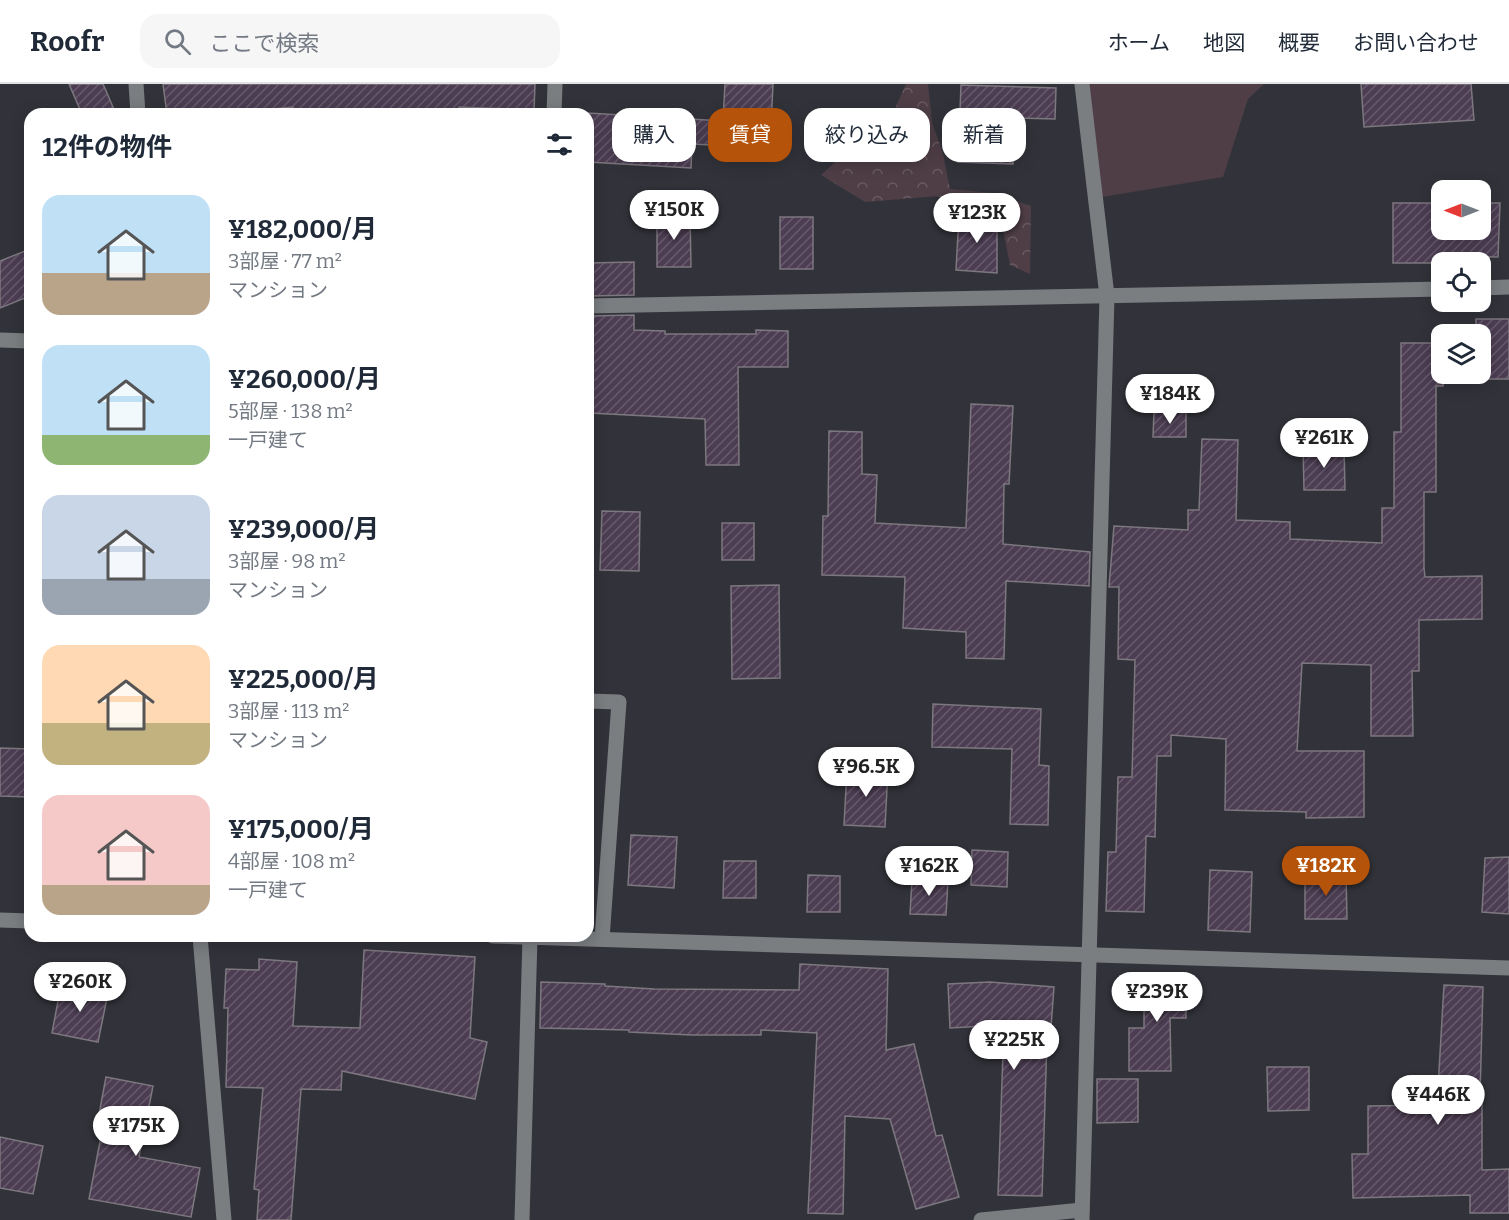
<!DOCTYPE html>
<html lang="ja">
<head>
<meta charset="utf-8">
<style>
  :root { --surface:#fff; --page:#f6f6f7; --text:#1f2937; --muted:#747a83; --line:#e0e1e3; --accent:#b45309 }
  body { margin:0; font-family:Bitter,"Noto Sans JP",serif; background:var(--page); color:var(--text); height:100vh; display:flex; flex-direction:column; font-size:22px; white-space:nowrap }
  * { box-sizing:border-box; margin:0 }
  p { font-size:20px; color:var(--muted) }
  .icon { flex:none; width:33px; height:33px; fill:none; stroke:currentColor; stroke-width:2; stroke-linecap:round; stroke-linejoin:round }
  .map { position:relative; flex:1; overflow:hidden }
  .sheet { position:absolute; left:24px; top:24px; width:570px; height:834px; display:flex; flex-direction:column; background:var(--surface); border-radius:18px; box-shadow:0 3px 15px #0003 }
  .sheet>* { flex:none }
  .top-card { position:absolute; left:612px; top:24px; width:570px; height:54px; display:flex; gap:12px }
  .needle { width:39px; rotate:270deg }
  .fabs { position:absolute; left:1431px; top:96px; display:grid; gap:12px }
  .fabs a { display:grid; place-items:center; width:60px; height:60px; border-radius:12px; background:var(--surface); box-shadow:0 3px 15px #0003; font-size:30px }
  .price { position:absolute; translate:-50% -51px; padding:0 14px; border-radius:21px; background:#fff; color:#222; font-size:20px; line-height:39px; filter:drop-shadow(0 2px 3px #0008) }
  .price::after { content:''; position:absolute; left:50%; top:36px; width:18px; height:14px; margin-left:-9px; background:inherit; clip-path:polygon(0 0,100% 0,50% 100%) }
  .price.active { background:var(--accent); color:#fff }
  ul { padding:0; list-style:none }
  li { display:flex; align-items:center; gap:18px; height:150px; padding:0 18px }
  li span { display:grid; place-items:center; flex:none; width:168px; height:120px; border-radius:18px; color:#555 }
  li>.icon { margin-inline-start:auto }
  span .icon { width:72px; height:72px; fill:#fffc; stroke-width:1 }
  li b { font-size:26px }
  h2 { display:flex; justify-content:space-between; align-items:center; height:72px; padding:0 18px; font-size:26px }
  .chip { padding:0 21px; border-radius:18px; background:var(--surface); box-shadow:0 3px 15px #0003; font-size:21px; line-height:54px }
  .chip.active { background:var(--accent); color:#fff }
  header { display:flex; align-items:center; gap:36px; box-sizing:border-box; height:84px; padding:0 30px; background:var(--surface); border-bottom:2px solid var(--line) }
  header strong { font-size:28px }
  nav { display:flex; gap:33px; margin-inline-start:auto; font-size:21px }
  .search { width:420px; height:54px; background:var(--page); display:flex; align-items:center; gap:15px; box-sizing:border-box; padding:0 21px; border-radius:18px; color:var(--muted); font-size:22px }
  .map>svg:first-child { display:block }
  .green { fill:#4f3e46 }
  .forest { fill:url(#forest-crowns) }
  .building { fill:url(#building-hatch); stroke:#7d777f; stroke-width:1.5 }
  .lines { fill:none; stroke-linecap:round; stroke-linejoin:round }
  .minor { stroke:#7b7e81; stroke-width:15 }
</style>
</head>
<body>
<header>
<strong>Roofr</strong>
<div class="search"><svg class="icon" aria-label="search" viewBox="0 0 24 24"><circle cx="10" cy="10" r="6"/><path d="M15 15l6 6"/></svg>ここで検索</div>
<nav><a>ホーム</a><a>地図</a><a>概要</a><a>お問い合わせ</a></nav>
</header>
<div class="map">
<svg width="1509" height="1136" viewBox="0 0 1509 1136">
  <defs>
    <pattern id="forest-crowns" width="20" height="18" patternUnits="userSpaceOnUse" patternTransform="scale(1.5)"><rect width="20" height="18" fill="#4f3e46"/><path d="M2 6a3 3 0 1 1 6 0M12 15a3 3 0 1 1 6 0" fill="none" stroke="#695a61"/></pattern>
    <pattern id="building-hatch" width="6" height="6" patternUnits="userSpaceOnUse" patternTransform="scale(1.5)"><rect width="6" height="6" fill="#4c3d53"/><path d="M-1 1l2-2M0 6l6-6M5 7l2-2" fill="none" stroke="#665a6c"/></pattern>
  </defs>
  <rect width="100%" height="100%" fill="#32333a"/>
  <polygon class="green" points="1089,0 1264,0 1248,15 1223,93 1096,114"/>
  <polygon class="forest" points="906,0 928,0 932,38 943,70 950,105 993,109 1031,122 1030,190 1010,181 1000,130 951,123 938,112 865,118 821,91 859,56 890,36"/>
  <g class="building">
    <polygon points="69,0 103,0 116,30 82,30"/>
    <polygon points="163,0 535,0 534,26 459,23 459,30 293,30 293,23 220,30 167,30"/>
    <polygon points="725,0 773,0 770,64 692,60 691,84 588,78 588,29 723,37"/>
    <polygon points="1361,0 1471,0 1474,36 1364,43"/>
    <polygon points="961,1 1056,4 1055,35 1016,34 1013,80 958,78"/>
    <polygon points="1393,119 1442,119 1442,146 1480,146 1480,119 1500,119 1498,173 1436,172 1436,179 1393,179"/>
    <polygon points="657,130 690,130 691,183 657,183"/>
    <polygon points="959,131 997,132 997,189 956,186"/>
    <rect x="780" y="133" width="33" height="52"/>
    <polygon points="30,165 30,212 0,224 0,177"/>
    <polygon points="634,178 634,211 590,212 588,179"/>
    <polygon points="634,231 634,246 665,247 665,250 756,250 756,246 788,247 788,283 738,283 739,381 706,381 705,335 590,329 590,232"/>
    <polygon points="1476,235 1509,235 1509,295 1443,295 1443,302 1436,302 1436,408 1424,408 1424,484 1425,493 1482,492 1482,535 1419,536 1419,587 1412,587 1413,652 1371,652 1371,581 1302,579 1297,667 1364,667 1364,733 1306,734 1306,728 1225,726 1226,655 1171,651 1171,672 1157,672 1155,753 1146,752 1144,828 1106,827 1108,768 1116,768 1118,693 1132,693 1135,576 1118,575 1119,503 1109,503 1114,442 1188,446 1188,426 1199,426 1202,355 1238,356 1236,436 1290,438 1290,455 1382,459 1382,424 1394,424 1394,348 1401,348 1401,259 1442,259 1442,290 1480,290 1480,250 1476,250"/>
    <polygon points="971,320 1013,322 1009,400 1004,400 1003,460 1090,468 1089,502 1006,497 1004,575 966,574 966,548 903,544 905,493 822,491 823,432 828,432 829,347 862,348 862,390 877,391 875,439 966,444"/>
    <polygon points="1154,328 1186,328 1186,353 1153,353"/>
    <polygon points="1303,363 1344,363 1345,406 1304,406"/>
    <polygon points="602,427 640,428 639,487 600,486"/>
    <rect x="722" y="439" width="32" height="37"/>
    <polygon points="779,501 780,594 732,595 731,502"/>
    <polygon points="933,620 1041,625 1039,681 1049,682 1048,741 1010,740 1012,665 932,663"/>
    <polygon points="0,664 30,665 30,713 0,712"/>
    <polygon points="888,685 885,743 844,741 847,686"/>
    <polygon points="631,751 677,753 674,804 628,801"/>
    <polygon points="972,766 1008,768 1007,803 971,801"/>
    <polygon points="1509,773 1509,830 1482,828 1485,774"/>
    <polygon points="724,777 756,777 756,814 723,814"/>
    <polygon points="1210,786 1252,788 1250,848 1208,846"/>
    <polygon points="808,791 840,792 840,828 807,828"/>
    <polygon points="1346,791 1347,835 1305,835 1305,792"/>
    <polygon points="912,796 948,797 946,831 910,830"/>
    <polygon points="364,866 475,873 470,954 487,958 475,1015 342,987 341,1006 301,1005 291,1136 257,1136 259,1106 254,1105 263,1004 226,1003 228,924 224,924 226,885 259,886 259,875 297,878 293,942 360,944"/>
    <polygon points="800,880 888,885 886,966 914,960 936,1052 942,1051 959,1113 916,1125 890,1035 845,1032 843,1130 808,1129 817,949 761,946 761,951 692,951 629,948 629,946 540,944 541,898 605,900 605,902 654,905 799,906"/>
    <polygon points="1186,890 1186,934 1170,934 1171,987 1129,987 1129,944 1144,944 1144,891"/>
    <polygon points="990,898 1054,903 1050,956 1047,955 1042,1112 998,1111 1004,941 950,944 948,900"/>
    <polygon points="61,901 108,909 98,958 52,949"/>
    <polygon points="1444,901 1483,903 1480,1011 1482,1011 1482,1086 1509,1085 1509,1129 1470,1129 1470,1111 1353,1114 1352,1070 1368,1070 1368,1022 1437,1021"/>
    <polygon points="1267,983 1309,983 1309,1026 1268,1027"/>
    <polygon points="106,993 153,1002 139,1073 200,1084 191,1133 89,1115 103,1042 97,1041"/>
    <polygon points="1097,995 1138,995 1138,1038 1097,1039"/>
    <polygon points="0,1053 43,1062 33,1110 0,1104"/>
  </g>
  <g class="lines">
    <g class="minor">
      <polyline points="136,0 138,30"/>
      <polyline points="554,30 555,0"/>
      <polyline points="1480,204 1509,203"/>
      <polyline points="588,222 1442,205"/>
      <polyline points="0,256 30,257"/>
      <polyline points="588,617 619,618 602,855"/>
      <polyline points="0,836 30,837"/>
      <polyline points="200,852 224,1136"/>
      <polyline points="493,852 1509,884"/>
      <polyline points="522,1136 530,853"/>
      <polyline points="981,1136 1082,1126"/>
      <polyline points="1082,1136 1107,212 1082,0"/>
    </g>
  </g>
</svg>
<div class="fabs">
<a><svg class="needle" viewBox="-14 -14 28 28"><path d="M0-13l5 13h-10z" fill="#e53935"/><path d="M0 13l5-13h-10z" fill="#747a83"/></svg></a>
<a><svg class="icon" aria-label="locate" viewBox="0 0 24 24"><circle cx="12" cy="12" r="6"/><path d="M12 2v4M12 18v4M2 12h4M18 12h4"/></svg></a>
<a><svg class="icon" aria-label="layers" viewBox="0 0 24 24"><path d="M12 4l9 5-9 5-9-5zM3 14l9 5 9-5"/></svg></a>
</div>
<b class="price" style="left:674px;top:157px">¥150K</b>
<b class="price" style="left:977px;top:160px">¥123K</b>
<b class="price" style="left:1170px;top:341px">¥184K</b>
<b class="price" style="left:1324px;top:385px">¥261K</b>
<b class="price" style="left:866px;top:714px">¥96.5K</b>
<b class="price" style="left:929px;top:813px">¥162K</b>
<b class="price active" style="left:1326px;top:813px">¥182K</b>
<b class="price" style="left:80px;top:929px">¥260K</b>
<b class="price" style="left:1157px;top:939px">¥239K</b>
<b class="price" style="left:1014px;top:987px">¥225K</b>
<b class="price" style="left:1438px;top:1042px">¥446K</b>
<b class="price" style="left:136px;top:1073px">¥175K</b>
<div class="top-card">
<a class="chip">購入</a>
<a class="chip active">賃貸</a>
<a class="chip">絞り込み</a>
<a class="chip">新着</a>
</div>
<section class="sheet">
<h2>12件の物件<svg class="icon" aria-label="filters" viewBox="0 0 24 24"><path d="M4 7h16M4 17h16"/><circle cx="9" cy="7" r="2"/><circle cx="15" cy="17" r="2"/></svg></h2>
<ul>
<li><span style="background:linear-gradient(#bfe0f5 65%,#b9a48a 0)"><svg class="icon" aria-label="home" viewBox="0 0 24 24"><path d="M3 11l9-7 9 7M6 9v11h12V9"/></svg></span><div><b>¥182,000/月</b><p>3部屋 · 77 m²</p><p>マンション</p></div></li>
<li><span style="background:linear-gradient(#bfe0f5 75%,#8fb573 0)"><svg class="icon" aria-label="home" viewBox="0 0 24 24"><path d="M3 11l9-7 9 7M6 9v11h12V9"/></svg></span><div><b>¥260,000/月</b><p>5部屋 · 138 m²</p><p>一戸建て</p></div></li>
<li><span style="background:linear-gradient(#c9d6e8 70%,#9aa5b1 0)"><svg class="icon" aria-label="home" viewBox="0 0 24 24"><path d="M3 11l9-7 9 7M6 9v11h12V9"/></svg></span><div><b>¥239,000/月</b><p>3部屋 · 98 m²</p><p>マンション</p></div></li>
<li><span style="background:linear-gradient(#ffd9b3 65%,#c2b280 0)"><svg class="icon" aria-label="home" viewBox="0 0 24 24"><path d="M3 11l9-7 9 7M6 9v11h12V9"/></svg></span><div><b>¥225,000/月</b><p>3部屋 · 113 m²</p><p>マンション</p></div></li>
<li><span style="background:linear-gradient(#f6c9c9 75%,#b9a48a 0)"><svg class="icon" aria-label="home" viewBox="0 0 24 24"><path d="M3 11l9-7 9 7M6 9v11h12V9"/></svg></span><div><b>¥175,000/月</b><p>4部屋 · 108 m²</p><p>一戸建て</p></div></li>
</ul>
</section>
</div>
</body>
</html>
